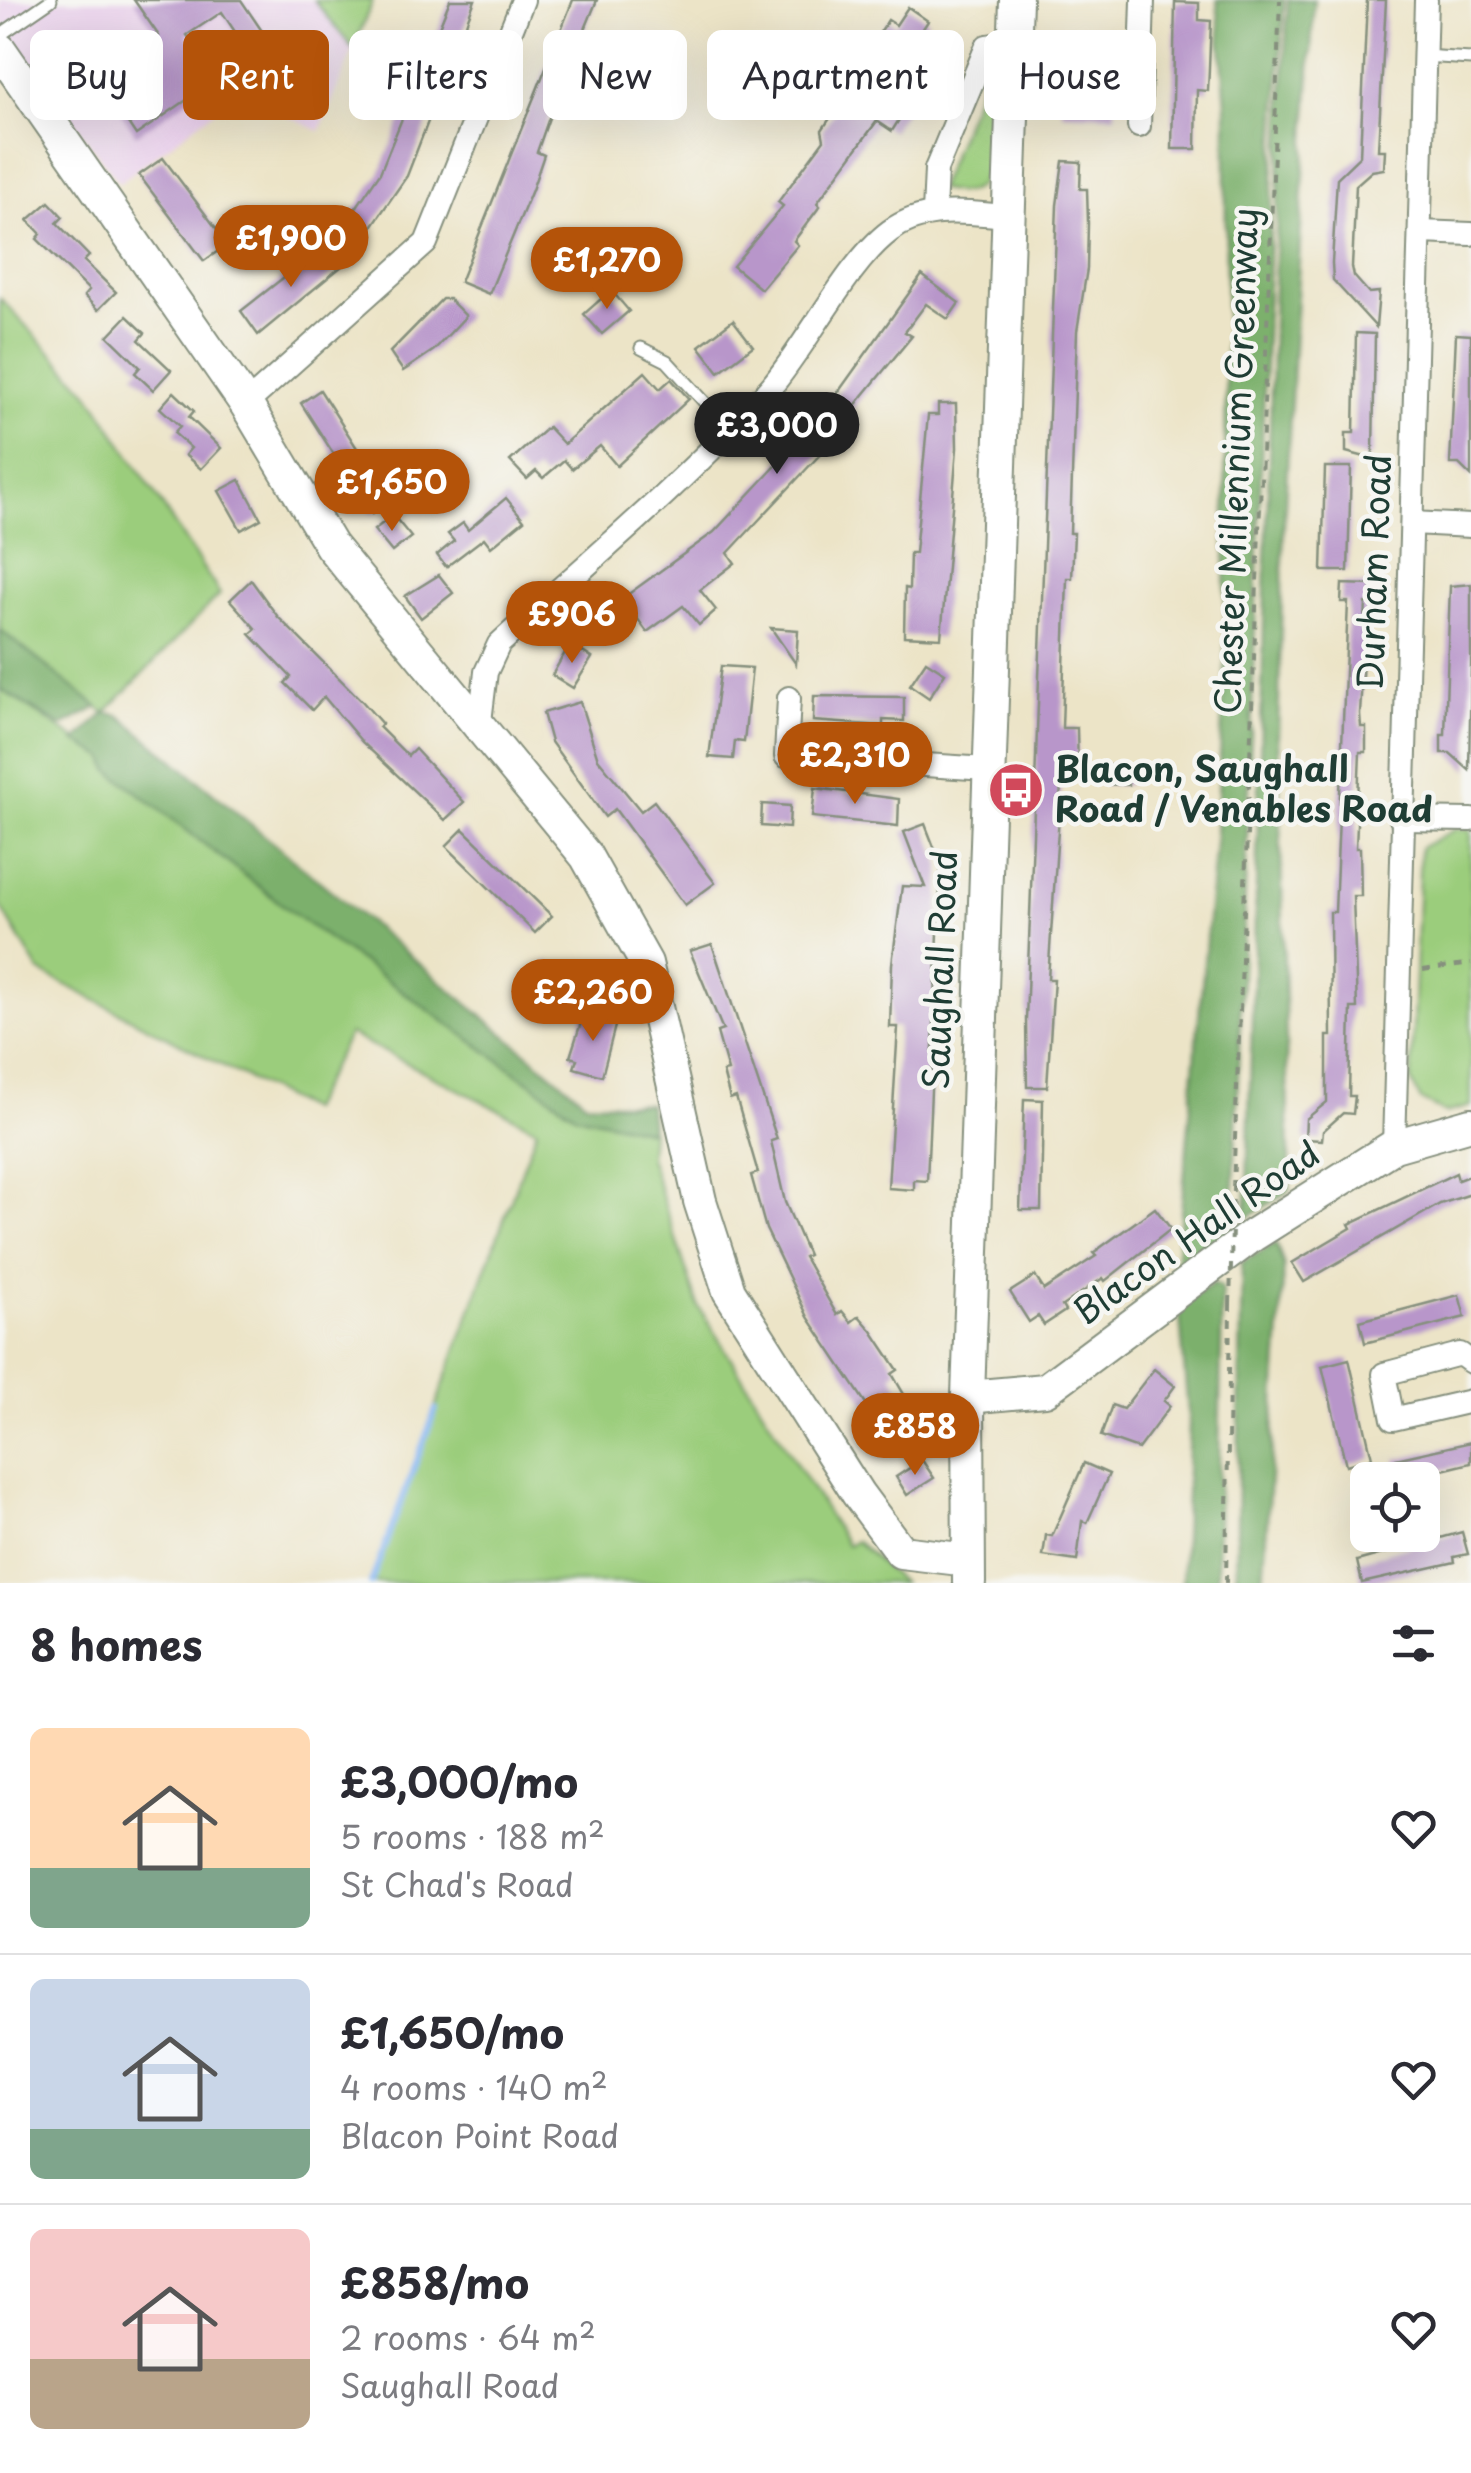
<!DOCTYPE html>
<html lang="en">
<head>
<meta charset="utf-8">
<style>
  :root { --surface:#fff; --page:#f7f7f7; --text:#2b2b33; --muted:#7c7c81; --line:#e1e1e2; --accent:#b45309 }
  body { margin:0; font-family:"Playpen Sans",sans-serif; background:var(--page); color:var(--text); height:100vh; display:flex; flex-direction:column; font-size:38px; white-space:nowrap }
  * { box-sizing:border-box; margin:0 }
  p { font-size:32px; color:var(--muted) }
  .icon { flex:none; width:55px; height:55px; fill:none; stroke:currentColor; stroke-width:2; stroke-linecap:round; stroke-linejoin:round }
  .map { position:relative; height:1583px; overflow:hidden }
  .drawer { display:flex; flex-direction:column; background:var(--surface); flex:1 }
  .drawer>* { flex:none }
  .top-card { position:absolute; left:30px; top:30px; width:1412px; height:90px; display:flex; gap:20px }
  .buttons { position:absolute; left:1350px; top:1462px; display:grid; gap:20px }
  .buttons a { display:grid; place-items:center; width:90px; height:90px; border-radius:15px; background:var(--surface); box-shadow:0 10px 40px #0002; font-size:50px }
  .price { position:absolute; translate:-50% -85px; padding:0 22px; border-radius:35px; background:var(--accent); color:#fff; font-size:32px; line-height:65px; filter:drop-shadow(0 2px 5px #0008) }
  .price::after { content:''; position:absolute; left:50%; top:60px; width:30px; height:22px; margin-left:-15px; background:inherit; clip-path:polygon(0 0,100% 0,50% 100%) }
  .price.selected { background:#222; color:#fff }
  ul { padding:0; list-style:none }
  li { display:flex; align-items:center; gap:30px; height:250px; padding:0 30px }
  li+li { border-top:2px solid var(--line) }
  li span { display:grid; place-items:center; flex:none; width:280px; height:200px; border-radius:15px; color:#555 }
  li>.icon { margin-inline-start:auto }
  span .icon { width:120px; height:120px; fill:#fffc; stroke-width:1 }
  li b { font-size:42px }
  h2 { display:flex; justify-content:space-between; align-items:center; height:120px; padding:0 30px; font-size:42px }
  .chip { padding:0 35px; border-radius:15px; background:var(--surface); box-shadow:0 10px 40px #0002; font-size:35px; line-height:90px }
  .chip.selected { background:var(--accent); color:#fff }
  .map>svg:first-child { display:block }
  .built { fill:#ead1ec }
  .green { fill:#9bcd7c; stroke:#5d8558; stroke-width:2.5 }
  .forest { fill:#7cb06c; stroke:#4e7650; stroke-width:2.5 }
  .lines { fill:none; stroke-linecap:round; stroke-linejoin:round }
  .stream { stroke:#88b8f3; stroke-width:6 }
  .building { fill:#b896ca }
  .lane-casing { stroke:#86907e; stroke-width:15 }
  .street-casing { stroke:#86907e; stroke-width:26 }
  .secondary-casing { stroke:#86907e; stroke-width:36 }
  .path { stroke:#86907e; stroke-width:4; stroke-dasharray:8 8; stroke-linecap:butt }
  .lane { stroke:#fff; stroke-width:11 }
  .street { stroke:#fff; stroke-width:22 }
  .secondary { stroke:#fff; stroke-width:32 }
  .path-bridge { stroke:#86907e; stroke-width:4; stroke-dasharray:8 8; stroke-linecap:butt }
  .labels { text-anchor:middle; stroke-width:9; stroke-linejoin:round; paint-order:stroke }
  .street-label { font-size:35px; fill:#1f3d34; stroke:#f6f6f2 }
  .poi-label { font-size:35px; font-weight:bold; fill:#1f3d34; stroke:#f6f6f2; text-anchor:start }
</style>
</head>
<body>
<div class="map">
<svg width="1471" height="1583" viewBox="0 0 1471 1583">
  <rect width="100%" height="100%" fill="#f6f6f2"/>
  <filter id="ink" filterUnits="userSpaceOnUse"><feTurbulence type="fractalNoise" baseFrequency=".01" numOctaves="2"/><feDisplacementMap in="SourceGraphic" scale="20" xChannelSelector="R" yChannelSelector="G"/><feConvolveMatrix kernelMatrix="1 2 1 2 8 2 1 2 1" color-interpolation-filters="sRGB"/></filter>
  <filter id="wash" filterUnits="userSpaceOnUse"><feTurbulence type="fractalNoise" baseFrequency=".0048" numOctaves="4" result="noise"/><feDisplacementMap in="SourceGraphic" scale="40" xChannelSelector="R" yChannelSelector="G"/><feGaussianBlur stdDeviation="2.25" result="paint"/><feColorMatrix in="noise" values="0 0 0 0 0 0 0 0 0 0 0 0 0 0 0 0 0 1.4 0 .05"/><feComposite in="paint" operator="in"/></filter>
  <g filter="url(#wash)">
    <rect width="100%" height="100%" fill="#ece4c7"/>
    <polygon class="built" points="0,0 373,0 320,131 237,94 119,183 0,22"/>
    <g class="green">
      <polygon points="314,0 373,0 353,49"/>
      <path d="M987 69H992C991 94 995 172 977 187 966 196 950 192 938 189Z"/>
      <polygon points="0,298 89,393 220,594 105,713 0,630"/>
      <polygon points="0,689 105,758 110,770 297,916 576,1115 651,1131 649,1157 698,1306 847,1545 856,1541 902,1583 371,1583 537,1129 349,1034 309,1110 39,971 0,905"/>
      <polygon points="1456,829 1471,829 1471,1106 1445,1113 1421,1100 1411,1081 1420,848"/>
    </g>
    <g class="forest">
      <polygon points="1217,0 1284,0 1270,234 1232,1236 1176,1266 1216,832 1225,662 1226,105"/>
      <polygon points="1288,0 1314,0 1284,523 1278,735 1290,1190 1246,1219 1275,256"/>
      <polygon points="0,630 98,707 62,726 0,689"/>
      <polygon points="105,713 119,715 586,1102 649,1104 651,1131 576,1115 297,916 109,770 105,758 75,741"/>
      <polygon points="1276,1243 1284,1266 1263,1583 1236,1583 1242,1262"/>
      <polygon points="1214,1283 1222,1288 1217,1583 1182,1583 1189,1425 1179,1306"/>
    </g>
    <g class="lines">
      <polyline class="stream" points="371,1583 436,1409"/>
    </g>
    <g id="blocks">
      <g class="building">
        <polygon points="134,0 241,0 264,34 245,47 222,12 187,35 217,79 136,135 112,99 147,76 132,54 159,36"/>
        <polygon points="450,0 475,0 407,176 366,235 347,221 380,173"/>
        <polygon points="573,0 597,0 551,112 537,152 544,155 532,190 489,294 460,282"/>
        <polygon points="1367,0 1386,0 1378,150 1385,150 1384,169 1372,171 1356,185 1352,267 1354,276 1369,293 1379,292 1376,327 1333,280 1332,263 1337,178 1360,156"/>
        <polygon points="1175,2 1199,3 1199,20 1211,21 1208,91 1197,90 1196,149 1172,149"/>
        <polygon points="908,7 928,21 905,56 877,37 888,20 896,25"/>
        <polygon points="863,70 910,102 892,131 877,121 817,203 820,206 794,241 798,245 761,289 733,266 783,206 778,202 824,140 822,130"/>
        <polygon points="1063,89 1116,91 1115,115 1062,113"/>
        <polygon points="163,158 228,244 204,261 139,175"/>
        <polygon points="1063,161 1081,162 1080,189 1087,189 1088,223 1087,269 1077,331 1070,533 1074,533 1072,578 1067,578 1062,728 1077,728 1078,771 1062,770 1048,979 1054,979 1047,1087 1027,1087 1026,1020 1057,205"/>
        <polygon points="49,202 63,217 57,223 89,256 84,261 116,292 98,310 84,296 89,290 37,239 41,234 28,220"/>
        <polygon points="325,245 342,266 258,335 241,311"/>
        <polygon points="922,275 959,303 948,319 926,304 905,332 912,336 825,442 829,445 728,553 735,563 700,590 716,610 699,625 683,606 647,632 623,598 714,532 773,469 819,419"/>
        <polygon points="611,290 629,311 602,334 584,314"/>
        <polygon points="442,299 449,299 466,316 434,350 403,371 390,352"/>
        <polygon points="127,316 145,333 139,340 171,370 153,390 135,373 140,367 108,336"/>
        <polygon points="733,320 753,346 719,372 699,346"/>
        <polygon points="1356,333 1375,334 1373,452 1369,458 1346,452 1346,433 1354,433"/>
        <polygon points="1456,334 1471,335 1471,476 1459,464 1450,464"/>
        <polygon points="645,372 660,389 671,379 689,399 617,466 600,446 572,469 564,460 543,478 536,471 527,479 510,461 548,427 564,444"/>
        <polygon points="320,390 390,500 372,514 301,403"/>
        <polygon points="174,392 194,411 189,417 221,448 201,469 185,455 191,448 174,433 180,426 160,408"/>
        <polygon points="938,404 956,404 957,448 941,638 904,636 905,588 909,589 910,553 915,553 928,415 938,415"/>
        <polygon points="1325,467 1351,467 1348,571 1322,571"/>
        <polygon points="240,480 261,519 241,530 219,491"/>
        <polygon points="506,498 524,520 491,547 484,538 446,567 437,555 454,541 448,534 463,523 468,530"/>
        <polygon points="393,515 411,537 392,552 374,530"/>
        <polygon points="439,575 453,593 421,618 405,596"/>
        <polygon points="251,580 278,617 362,701 382,724 379,727 408,756 415,749 464,802 445,820 362,742 324,697 312,710 285,683 291,677 250,634 256,629 230,600"/>
        <polygon points="1342,584 1372,585 1371,603 1366,603 1360,714 1361,727 1366,727 1366,752 1360,752 1356,848 1360,848 1361,896 1353,896 1357,1008 1351,1008 1349,1096 1355,1096 1353,1114 1343,1113 1323,1131 1322,1140 1305,1139 1306,1119 1327,1102 1327,1036 1331,1036 1330,912 1335,912 1348,602 1341,602"/>
        <polygon points="1471,584 1471,665 1469,770 1450,753 1441,753 1441,735 1445,735 1450,586"/>
        <polygon points="771,628 798,630 796,664"/>
        <polygon points="570,644 592,658 573,688 552,675"/>
        <polygon points="926,661 945,673 929,698 910,685"/>
        <polygon points="721,666 752,668 744,742 735,741 733,759 709,757"/>
        <polygon points="814,696 904,697 904,721 883,720 883,726 813,721"/>
        <polygon points="580,702 598,759 641,811 654,801 715,883 685,905 615,809 605,817 551,742 543,713"/>
        <polygon points="1100,765 1129,766 1128,785 1099,784"/>
        <polygon points="815,788 899,799 898,826 812,817"/>
        <polygon points="762,804 790,806 789,828 761,826"/>
        <polygon points="925,824 941,865 927,1181 914,1180 914,1190 888,1188 898,1027 890,1027 892,964 902,886 925,887 904,832"/>
        <polygon points="463,829 552,916 535,933 446,846"/>
        <polygon points="712,944 777,1139 771,1141 785,1202 808,1255 804,1257 837,1315 842,1311 851,1322 859,1316 872,1331 898,1370 892,1374 921,1423 891,1441 808,1317 766,1229 751,1175 758,1173 736,1097 730,1099 723,1072 728,1071 717,1032 723,1030 690,951"/>
        <polygon points="548,961 571,986 557,999 534,974"/>
        <polygon points="584,1013 616,1022 602,1076 574,1068 577,1059 570,1057"/>
        <polygon points="1024,1099 1043,1100 1041,1210 1020,1210"/>
        <polygon points="1456,1173 1458,1180 1471,1175 1471,1194 1440,1204 1304,1282 1292,1263 1351,1228 1349,1224"/>
        <polygon points="1155,1208 1171,1229 1105,1281 1103,1278 1062,1306 1065,1311 1044,1325 1038,1316 1029,1322 1010,1292 1035,1276 1044,1290 1096,1256 1093,1253"/>
        <polygon points="1459,1295 1465,1317 1365,1343 1360,1321"/>
        <polygon points="1349,1359 1372,1458 1346,1465 1322,1366"/>
        <polygon points="1154,1369 1175,1386 1164,1401 1170,1406 1138,1449 1101,1436 1112,1405 1123,1409"/>
        <polygon points="1471,1442 1471,1463 1401,1480 1396,1459"/>
        <polygon points="922,1460 934,1478 907,1495 896,1477"/>
        <polygon points="1084,1463 1109,1474 1087,1523 1082,1521 1077,1561 1043,1556 1046,1535 1052,1536"/>
        <polygon points="1462,1532 1468,1554 1454,1557 1455,1562 1362,1583 1357,1561"/>
      </g>
    </g>
  </g>
  <g filter="url(#ink)">
    <use href="#blocks" fill-opacity="0" stroke="#86907e" stroke-width="2.5"/>
    <g class="lines">
      <g class="lane-casing">
        <g id="lane">
          <polyline points="0,35 51,0"/>
          <polyline points="1423,56 1471,59"/>
          <polyline points="641,348 667,361 731,431"/>
        </g>
      </g>
      <g class="street-casing">
        <g id="street">
          <polyline points="1014,51 1141,53"/>
          <polyline points="1139,126 1143,0"/>
          <polyline points="934,213 936,169 987,46 1014,42"/>
          <polyline points="1421,232 1471,234"/>
          <polyline points="246,404 426,243 523,0"/>
          <polyline points="1412,523 1471,526"/>
          <polyline points="789,698 786,756 987,769"/>
          <path d="M479 730 486 672 499 644C591 560 687 480 770 388 808 344 847 263 890 231 926 205 966 213 1007 216"/>
          <polyline points="1401,819 1471,820"/>
          <polyline points="1394,1146 1426,0"/>
          <polyline points="1471,1362 1460,1354 1384,1374 1393,1419 1471,1401"/>
        </g>
      </g>
      <g class="secondary-casing">
        <g id="secondary">
          <polyline points="0,50 246,404 331,546 586,856 646,963 700,1201 729,1291 858,1494 901,1552 968,1560"/>
          <polyline points="968,1397 1045,1390 1253,1235 1394,1146 1471,1124"/>
          <polyline points="969,1583 968,1397 1016,0"/>
        </g>
      </g>
      <g class="path">
        <polyline points="1423,970 1471,963"/>
        <polyline points="1233,1188 1280,0"/>
        <polyline points="1226,1583 1230,1304"/>
      </g>
      <use href="#lane" class="lane"/>
      <use href="#street" class="street"/>
      <use href="#secondary" class="secondary"/>
      <polyline class="path-bridge" points="1230,1304 1233,1188"/>
    </g>
  </g>
  <defs>
    <g id="bus-disc" transform="scale(2.875)"><circle r="9.5" fill="#d1495b" stroke="#f6f6f2"/><path d="M-5-6H5V4H4V6H2V4H-2V6H-4V4H-5ZM-3.5-4V0h7V-4ZM-3.5 1.2v1.5H-2V1.2ZM2 1.2v1.5H3.5V1.2Z" fill="#fff"/></g>
  </defs>
  <g fill-rule="evenodd">
    <use href="#bus-disc" x="1016" y="790"/>
  </g>
  <g class="labels">
    <g class="street-label">
      <text transform="translate(1237 461) rotate(-88)" y="12">Chester Millennium Greenway</text>
      <text transform="translate(1375 572) rotate(-88)" y="12">Durham Road</text>
      <text transform="translate(941 970) rotate(-88)" y="12">Saughall Road</text>
      <text transform="translate(1197 1233) rotate(-35)" y="12">Blacon Hall Road</text>
    </g>
    <g class="poi-label">
      <text x="1055" y="782">Blacon, Saughall<tspan x="1055" dy="40">Road / Venables Road</tspan></text>
    </g>
  </g>
</svg>
<div class="buttons">
<a><svg class="icon" aria-label="locate" viewBox="0 0 24 24"><circle cx="12" cy="12" r="6"/><path d="M12 2v4M12 18v4M2 12h4M18 12h4"/></svg></a>
</div>
<b class="price" style="left:291px;top:290px">£1,900</b>
<b class="price" style="left:607px;top:312px">£1,270</b>
<b class="price selected" style="left:777px;top:477px">£3,000</b>
<b class="price" style="left:392px;top:534px">£1,650</b>
<b class="price" style="left:572px;top:666px">£906</b>
<b class="price" style="left:855px;top:807px">£2,310</b>
<b class="price" style="left:593px;top:1044px">£2,260</b>
<b class="price" style="left:915px;top:1478px">£858</b>
<div class="top-card">
<a class="chip">Buy</a>
<a class="chip selected">Rent</a>
<a class="chip">Filters</a>
<a class="chip">New</a>
<a class="chip">Apartment</a>
<a class="chip">House</a>
</div>
</div>
<section class="drawer">
<h2>8 homes<svg class="icon" aria-label="filters" viewBox="0 0 24 24"><path d="M4 7h16M4 17h16"/><circle cx="9" cy="7" r="2"/><circle cx="15" cy="17" r="2"/></svg></h2>
<ul>
<li><span style="background:linear-gradient(#ffd9b3 70%,#7fa58c 0)"><svg class="icon" aria-label="home" viewBox="0 0 24 24"><path d="M3 11l9-7 9 7M6 9v11h12V9"/></svg></span><div><b>£3,000/mo</b><p>5 rooms · 188 m²</p><p>St Chad's Road</p></div><svg class="icon" aria-label="heart" viewBox="0 0 24 24"><path d="M12 20l-8-8c-3-5 5-10 8-4 3-6 11-1 8 4z"/></svg></li>
<li><span style="background:linear-gradient(#c9d6e8 75%,#7fa58c 0)"><svg class="icon" aria-label="home" viewBox="0 0 24 24"><path d="M3 11l9-7 9 7M6 9v11h12V9"/></svg></span><div><b>£1,650/mo</b><p>4 rooms · 140 m²</p><p>Blacon Point Road</p></div><svg class="icon" aria-label="heart" viewBox="0 0 24 24"><path d="M12 20l-8-8c-3-5 5-10 8-4 3-6 11-1 8 4z"/></svg></li>
<li><span style="background:linear-gradient(#f6c9c9 65%,#b9a48a 0)"><svg class="icon" aria-label="home" viewBox="0 0 24 24"><path d="M3 11l9-7 9 7M6 9v11h12V9"/></svg></span><div><b>£858/mo</b><p>2 rooms · 64 m²</p><p>Saughall Road</p></div><svg class="icon" aria-label="heart" viewBox="0 0 24 24"><path d="M12 20l-8-8c-3-5 5-10 8-4 3-6 11-1 8 4z"/></svg></li>
</ul>
</section>
</body>
</html>
